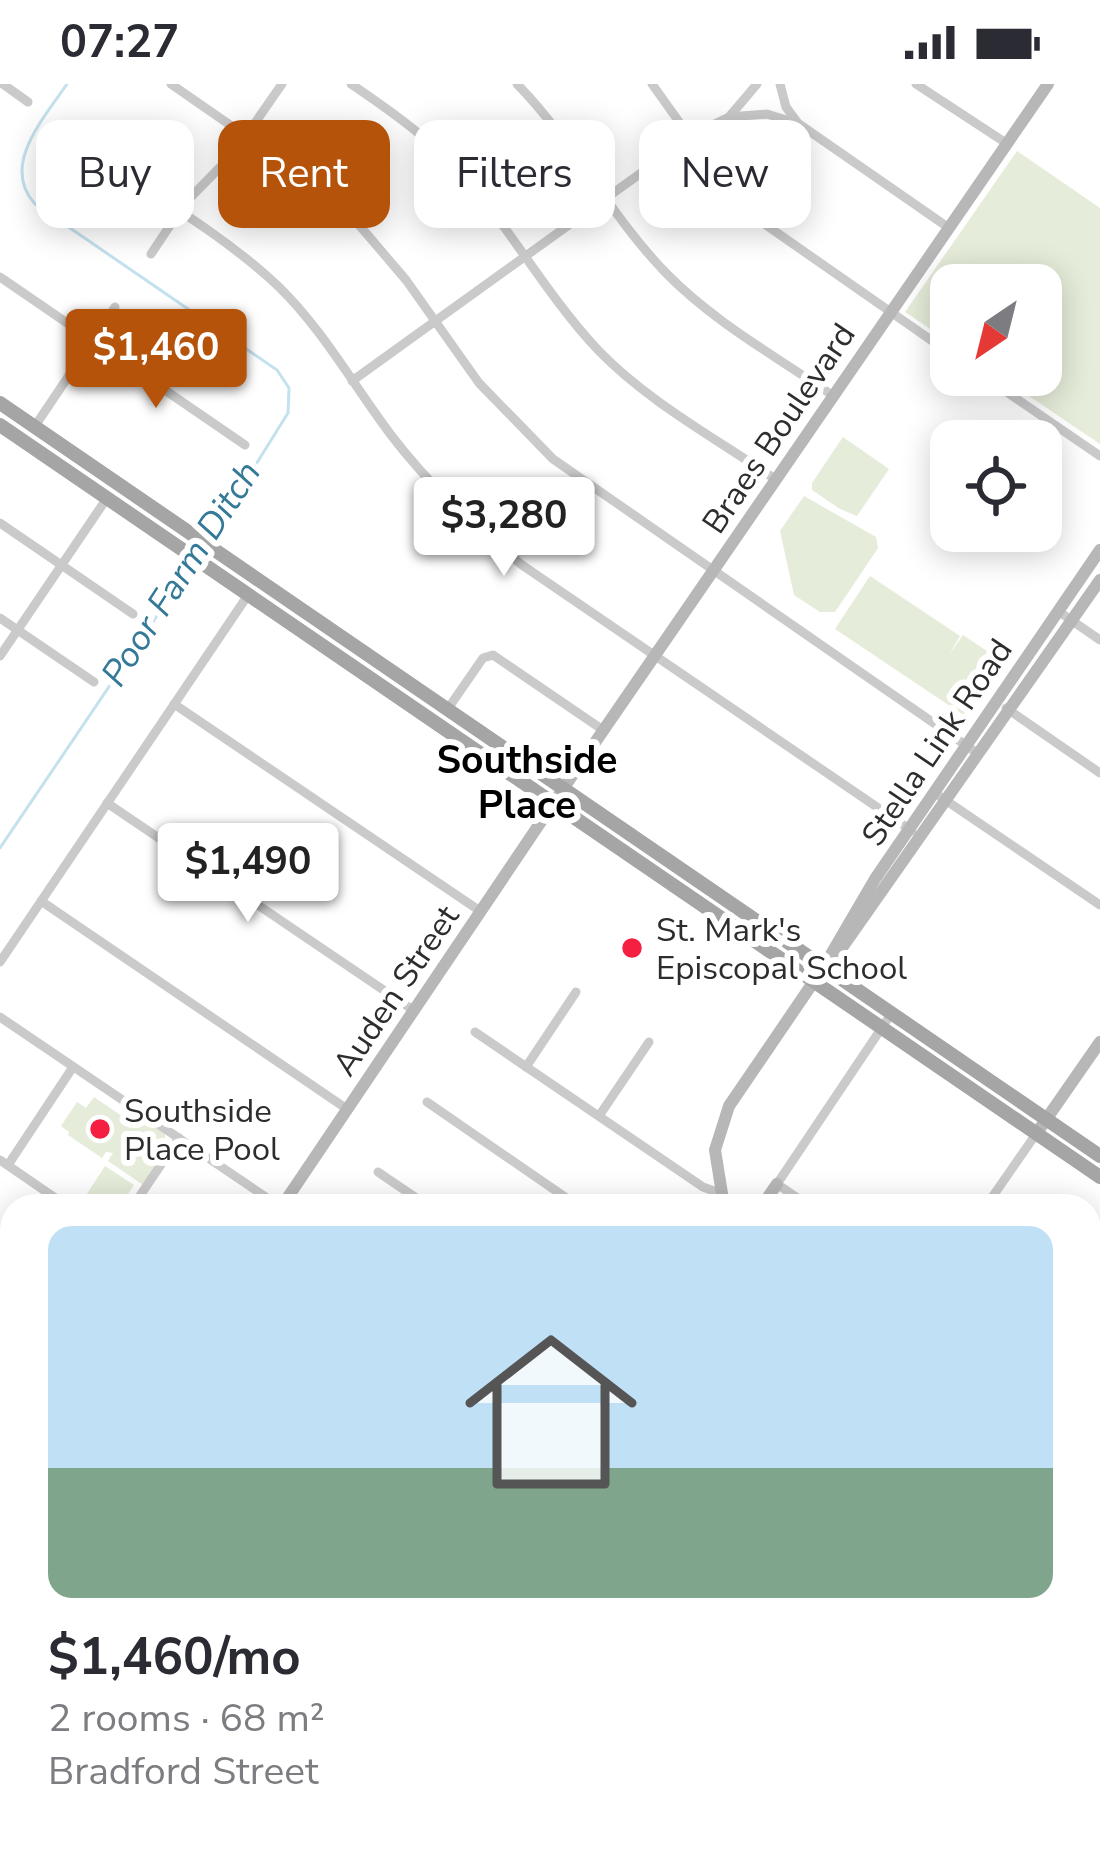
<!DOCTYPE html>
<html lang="en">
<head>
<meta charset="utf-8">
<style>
  :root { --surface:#fff; --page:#f7f7f7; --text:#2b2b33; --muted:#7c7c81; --line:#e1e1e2; --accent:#b45309 }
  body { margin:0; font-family:"Nunito Sans",sans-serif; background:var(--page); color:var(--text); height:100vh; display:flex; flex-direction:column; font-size:45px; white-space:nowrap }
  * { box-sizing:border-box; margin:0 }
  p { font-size:39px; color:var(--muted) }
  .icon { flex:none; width:66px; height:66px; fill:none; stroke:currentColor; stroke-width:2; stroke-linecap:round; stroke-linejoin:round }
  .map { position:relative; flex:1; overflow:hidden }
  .panel { position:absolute; left:0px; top:1110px; width:1101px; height:663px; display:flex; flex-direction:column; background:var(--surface); border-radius:36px 36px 0 0; box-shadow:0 6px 30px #0003 }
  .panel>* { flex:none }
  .hud { position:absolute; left:36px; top:36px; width:1029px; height:108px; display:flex; gap:24px }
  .needle { width:78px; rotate:215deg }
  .tools { position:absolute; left:930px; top:180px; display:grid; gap:24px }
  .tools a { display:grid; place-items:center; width:132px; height:132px; border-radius:24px; background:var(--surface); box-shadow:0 6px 30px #0003; font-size:60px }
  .price { position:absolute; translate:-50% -102px; padding:0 27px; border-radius:12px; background:#fff; color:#222; font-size:39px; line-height:78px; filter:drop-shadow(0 3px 6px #0008) }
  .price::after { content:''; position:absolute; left:50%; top:72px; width:36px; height:27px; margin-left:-18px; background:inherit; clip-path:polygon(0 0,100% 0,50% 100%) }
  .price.on { background:var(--accent); color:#fff }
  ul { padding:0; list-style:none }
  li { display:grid; align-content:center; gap:24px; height:636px; padding:0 48px }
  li+li { border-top:3px solid var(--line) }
  li span { display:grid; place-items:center; height:372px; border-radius:24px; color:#555 }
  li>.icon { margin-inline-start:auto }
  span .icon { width:216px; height:216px; fill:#fffc; stroke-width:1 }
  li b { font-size:51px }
  .tag { padding:0 42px; border-radius:24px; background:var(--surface); box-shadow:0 6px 30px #0003; font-size:42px; line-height:108px }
  .tag.on { background:var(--accent); color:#fff }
  .status { display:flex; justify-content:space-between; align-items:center; height:84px; padding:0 60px; background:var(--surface); direction:ltr }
  .status svg { height:33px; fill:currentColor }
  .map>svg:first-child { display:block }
  .green { fill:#e5ecd9 }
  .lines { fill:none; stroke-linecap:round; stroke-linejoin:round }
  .stream { stroke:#c4e1ee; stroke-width:3 }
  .street { stroke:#cacaca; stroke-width:9 }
  .secondary { stroke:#b7b7b7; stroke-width:12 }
  .primary { stroke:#a5a5a5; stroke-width:14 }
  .poi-dot { fill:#f51f41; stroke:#fff; stroke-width:4.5 }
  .labels { text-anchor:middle; stroke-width:12; stroke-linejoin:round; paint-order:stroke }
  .street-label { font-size:33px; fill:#2d2d2d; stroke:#fff }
  .poi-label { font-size:33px; fill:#2d2d2d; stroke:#fff; text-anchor:start }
  .water-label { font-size:36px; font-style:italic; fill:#347997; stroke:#fff }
  .quarter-label { font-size:39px; font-weight:bold; fill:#000; stroke:#fff }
</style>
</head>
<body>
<div class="status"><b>07:27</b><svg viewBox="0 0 49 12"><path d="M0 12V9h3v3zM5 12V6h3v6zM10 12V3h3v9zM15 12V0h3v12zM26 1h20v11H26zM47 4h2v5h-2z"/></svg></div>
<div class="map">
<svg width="1100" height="1771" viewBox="0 0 1100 1771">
  <rect width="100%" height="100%" fill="#fff"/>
  <g class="green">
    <polygon points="1017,67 1100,124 1100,360 998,291 1041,291 1041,201 951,201 951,259 905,228"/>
    <polygon points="843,353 889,385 857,432 840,425 812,406 812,399"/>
    <polygon points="804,412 876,453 878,464 835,528 820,528 794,511 780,447"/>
    <polygon points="870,492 960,552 949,571 963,551 1002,577 965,632 835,545"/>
    <polygon points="94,1013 132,1039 139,1032 165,1048 165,1069 143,1101 108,1077 113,1069 106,1068 102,1074 68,1051 69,1048 61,1042 77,1018 86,1024"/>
    <polygon points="105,1082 134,1101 120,1122 92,1122 83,1116"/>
    <polygon points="568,1761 695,1761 710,1771 583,1771"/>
  </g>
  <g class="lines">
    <g class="stream">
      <path d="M67 0C44 34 0 82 35 120L277 286 289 304 288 329 210 454"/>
      <polyline points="0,764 194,477"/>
    </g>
    <g class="street">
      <polyline points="3,0 28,18"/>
      <polyline points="171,0 321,104 360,142 406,196 479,299 553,375 977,669"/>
      <path d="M351 0C397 31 441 63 476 106 518 158 552 217 598 266 648 318 717 355 775 395"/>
      <path d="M517 0C574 58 610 132 667 190 714 238 777 273 832 311"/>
      <polyline points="652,0 727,105 753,132 951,270"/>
      <polyline points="780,0 786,23 797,38"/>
      <polyline points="916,0 1006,59"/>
      <polyline points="729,33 767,30 799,40 949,144"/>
      <path d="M75 59C143 105 220 147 279 203 323 246 354 302 391 351 429 401 473 441 522 481L912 747"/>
      <polyline points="151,170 185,119 234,69 282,0"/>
      <polyline points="0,193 245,361"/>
      <polyline points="982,291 1100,372"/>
      <polyline points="352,297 698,48 729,33 757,0"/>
      <polyline points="35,342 115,223"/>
      <polyline points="0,439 133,530"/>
      <polyline points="1058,527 1100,556"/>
      <polyline points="0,534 94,598"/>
      <polyline points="0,572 107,414"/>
      <polyline points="174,620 480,827"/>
      <polyline points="1006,624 1100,689"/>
      <polyline points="447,626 483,574 493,571 603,646"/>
      <polyline points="935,709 1100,821"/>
      <polyline points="107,719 413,926"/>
      <polyline points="41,817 347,1025"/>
      <polyline points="0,878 248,511"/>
      <polyline points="0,933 279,1122"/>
      <polyline points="475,948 703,1103 722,1110"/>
      <polyline points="526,983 576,908"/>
      <polyline points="427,1018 578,1122"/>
      <polyline points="599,1032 649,958"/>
      <polyline points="0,1076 67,1122"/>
      <polyline points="8,1081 73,983"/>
      <polyline points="378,1088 428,1122"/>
      <polyline points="133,1122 179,1054"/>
      <polyline points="809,1122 777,1100 891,930"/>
      <polyline points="986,1122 1036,1050"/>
      <polyline points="1089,1159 1100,1143"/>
      <polyline points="1089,1206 1100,1213"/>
      <polyline points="0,1216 12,1224"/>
      <polyline points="1089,1320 1100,1327"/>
      <polyline points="0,1351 12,1360"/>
      <polyline points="1089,1407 1100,1391"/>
      <polyline points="1089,1437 1100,1444"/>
      <polyline points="0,1483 12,1491"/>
      <polyline points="1089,1556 1100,1564"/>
      <polyline points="1089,1675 1100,1683"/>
      <polyline points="0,1689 12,1697"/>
      <polyline points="1089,1709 1100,1692"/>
      <polyline points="106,1761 121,1771"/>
      <polyline points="442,1761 457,1771"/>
      <polyline points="560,1761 575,1771"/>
      <polyline points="713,1761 728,1771"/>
      <polyline points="864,1761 879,1771"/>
      <polyline points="1036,1761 1048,1769"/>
      <polyline points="545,1771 552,1761"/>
      <polyline points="844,1771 851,1761"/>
    </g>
    <g class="secondary">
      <polyline points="839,868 1100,496"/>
      <polyline points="1036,1050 1100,958"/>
      <polyline points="282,1122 563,705 1048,0"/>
      <polyline points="724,1122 715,1066 729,1022 823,884 875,795 1100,466"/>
      <polyline points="762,1122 777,1100"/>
      <polyline points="0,1539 12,1521"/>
      <polyline points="0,1592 12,1594"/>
      <polyline points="274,1761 289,1771"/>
      <polyline points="321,1771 328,1761"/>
    </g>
    <g class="primary">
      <polyline points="0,319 1100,1072"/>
      <polyline points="0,341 1100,1093"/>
    </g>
  </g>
  <g class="poi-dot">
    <circle cx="632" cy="864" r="12"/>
    <circle cx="100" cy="1045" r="12"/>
  </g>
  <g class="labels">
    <g class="street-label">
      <text transform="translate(778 344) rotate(-56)" y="12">Braes Boulevard</text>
      <text transform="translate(936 658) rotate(-56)" y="12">Stella Link Road</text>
      <text transform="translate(395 906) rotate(-56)" y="12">Auden Street</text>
    </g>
    <g class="poi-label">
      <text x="656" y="857">St. Mark's<tspan x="656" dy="38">Episcopal School</tspan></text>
      <text x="124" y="1038">Southside<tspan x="124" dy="38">Place Pool</tspan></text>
    </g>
    <g class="water-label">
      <text transform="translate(180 489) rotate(-57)" y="13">Poor Farm Ditch</text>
    </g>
    <g class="quarter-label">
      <text x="527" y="689">Southside<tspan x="527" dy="45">Place</tspan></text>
    </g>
  </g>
</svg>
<div class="tools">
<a><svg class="needle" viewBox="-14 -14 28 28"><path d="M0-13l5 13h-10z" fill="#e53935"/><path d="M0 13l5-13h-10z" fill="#7c7c81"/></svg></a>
<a><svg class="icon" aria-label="locate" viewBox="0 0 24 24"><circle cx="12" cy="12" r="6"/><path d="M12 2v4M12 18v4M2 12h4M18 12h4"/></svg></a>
</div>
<b class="price on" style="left:156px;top:327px">$1,460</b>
<b class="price" style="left:504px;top:495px">$3,280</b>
<b class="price" style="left:248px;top:841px">$1,490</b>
<div class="hud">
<a class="tag">Buy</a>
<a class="tag on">Rent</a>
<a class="tag">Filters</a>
<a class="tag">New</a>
</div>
<section class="panel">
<ul>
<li><span style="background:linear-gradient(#bfe0f5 65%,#7fa58c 0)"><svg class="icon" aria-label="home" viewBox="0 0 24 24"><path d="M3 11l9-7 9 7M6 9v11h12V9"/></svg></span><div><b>$1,460/mo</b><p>2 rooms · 68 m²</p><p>Bradford Street</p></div></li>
</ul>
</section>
</div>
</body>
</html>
